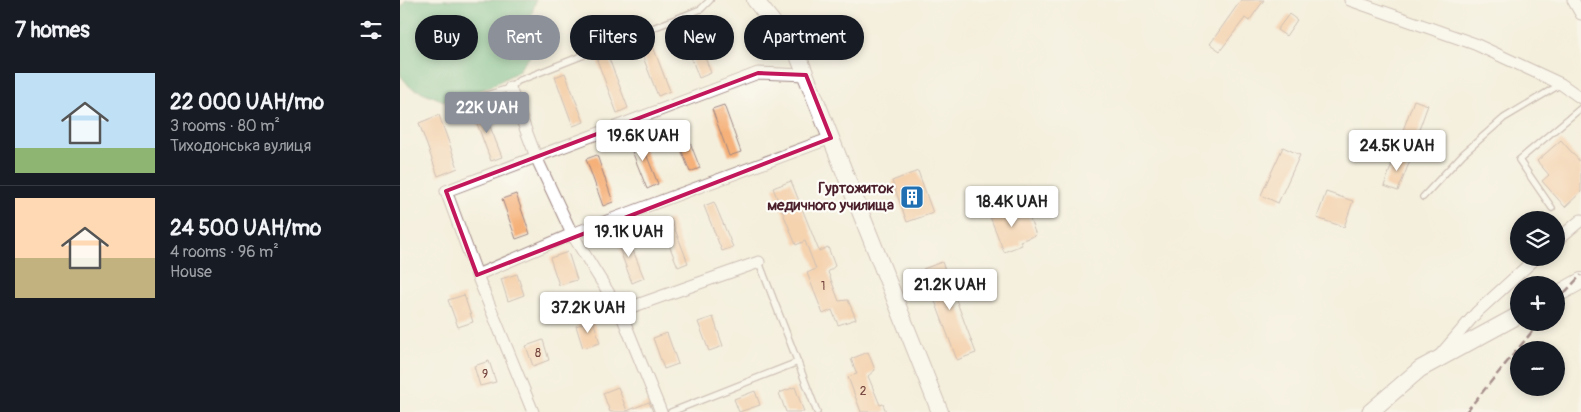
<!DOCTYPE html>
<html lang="en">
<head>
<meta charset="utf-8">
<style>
  :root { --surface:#171b24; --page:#20242c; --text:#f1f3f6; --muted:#9ea1a6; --line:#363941; --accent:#8c9099 }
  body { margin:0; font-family:Pangolin,sans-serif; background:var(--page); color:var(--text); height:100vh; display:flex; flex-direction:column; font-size:19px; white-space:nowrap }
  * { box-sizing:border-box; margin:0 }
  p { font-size:16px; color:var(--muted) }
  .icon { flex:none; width:28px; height:28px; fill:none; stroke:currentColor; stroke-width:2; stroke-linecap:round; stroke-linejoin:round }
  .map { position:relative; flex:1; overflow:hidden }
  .side { display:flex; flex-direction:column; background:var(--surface); width:400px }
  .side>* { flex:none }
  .banner { position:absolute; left:15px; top:15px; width:475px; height:45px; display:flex; gap:10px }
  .controls { position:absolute; left:1110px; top:211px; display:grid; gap:10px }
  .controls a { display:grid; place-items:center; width:55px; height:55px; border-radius:50%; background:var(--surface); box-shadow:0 2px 8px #0003; font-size:25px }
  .price { position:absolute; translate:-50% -42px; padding:0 11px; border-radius:5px; background:#fff; color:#222; font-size:16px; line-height:32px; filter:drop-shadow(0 1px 2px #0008) }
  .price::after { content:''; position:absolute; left:50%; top:30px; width:15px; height:11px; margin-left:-8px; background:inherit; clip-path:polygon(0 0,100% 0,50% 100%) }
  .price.current { background:var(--accent); color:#fff }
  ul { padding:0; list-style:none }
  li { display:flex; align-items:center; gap:15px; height:125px; padding:0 15px }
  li+li { border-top:1px solid var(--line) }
  li span { display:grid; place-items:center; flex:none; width:140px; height:100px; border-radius:0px; color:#555 }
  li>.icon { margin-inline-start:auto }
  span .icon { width:60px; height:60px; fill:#fffc; stroke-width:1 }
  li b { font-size:21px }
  h2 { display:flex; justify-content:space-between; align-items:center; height:60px; padding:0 15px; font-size:21px }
  .tag { padding:0 18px; border-radius:22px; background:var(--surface); box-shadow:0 2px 8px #0003; font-size:18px; line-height:45px }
  .tag.current { background:var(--accent); color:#fff }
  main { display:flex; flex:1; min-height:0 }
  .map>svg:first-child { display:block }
  .forest { fill:#67b883; stroke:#586c57 }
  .building { fill:#f5b179 }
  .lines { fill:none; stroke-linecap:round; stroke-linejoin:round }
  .service-casing { stroke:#9f8784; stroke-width:8 }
  .minor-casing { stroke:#9f8784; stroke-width:13 }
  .secondary-casing { stroke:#9f8784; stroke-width:18 }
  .service { stroke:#fff; stroke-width:5.5 }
  .minor { stroke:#fff; stroke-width:11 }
  .secondary { stroke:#fff; stroke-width:16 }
  .rail { stroke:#4a1f2b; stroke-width:2.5; stroke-dasharray:8 4; stroke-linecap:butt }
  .marked { fill:none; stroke:#c2185b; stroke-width:4; stroke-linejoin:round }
  .labels { text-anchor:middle; stroke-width:4.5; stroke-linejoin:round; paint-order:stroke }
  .number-label { font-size:12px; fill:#75443e }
  .poi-label { font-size:15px; font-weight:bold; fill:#4a1f2b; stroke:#fdfcf7; text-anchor:end }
</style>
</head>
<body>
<main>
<section class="side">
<h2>7 homes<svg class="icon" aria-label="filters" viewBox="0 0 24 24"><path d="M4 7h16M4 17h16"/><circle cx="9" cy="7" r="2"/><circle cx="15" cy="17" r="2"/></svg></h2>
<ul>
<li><span style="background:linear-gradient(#bfe0f5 75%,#8fb573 0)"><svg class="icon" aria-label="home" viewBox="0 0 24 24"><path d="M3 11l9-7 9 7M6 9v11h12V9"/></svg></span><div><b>22 000 UAH/mo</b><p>3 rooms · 80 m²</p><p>Тиходонська вулиця</p></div></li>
<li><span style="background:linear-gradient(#ffd9b3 60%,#c2b280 0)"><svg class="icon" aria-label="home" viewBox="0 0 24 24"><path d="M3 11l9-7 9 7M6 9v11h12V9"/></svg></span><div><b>24 500 UAH/mo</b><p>4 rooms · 96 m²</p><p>House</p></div></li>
</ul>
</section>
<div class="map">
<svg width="1181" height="412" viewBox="0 0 1181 412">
  <rect width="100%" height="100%" fill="#fdfcf7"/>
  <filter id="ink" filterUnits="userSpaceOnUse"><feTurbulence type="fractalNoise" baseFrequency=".02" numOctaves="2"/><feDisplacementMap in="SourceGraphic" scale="10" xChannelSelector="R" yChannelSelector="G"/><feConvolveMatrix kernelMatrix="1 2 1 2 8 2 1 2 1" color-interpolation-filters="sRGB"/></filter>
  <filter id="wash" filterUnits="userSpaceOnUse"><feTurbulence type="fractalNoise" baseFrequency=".0096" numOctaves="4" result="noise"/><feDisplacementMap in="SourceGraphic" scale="20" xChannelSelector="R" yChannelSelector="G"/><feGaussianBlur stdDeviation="1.12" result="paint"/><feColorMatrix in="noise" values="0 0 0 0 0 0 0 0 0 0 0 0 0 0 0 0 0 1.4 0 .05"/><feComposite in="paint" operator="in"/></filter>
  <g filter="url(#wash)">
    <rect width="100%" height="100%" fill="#f4efdc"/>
    <polygon class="forest" points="6,0 136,0 130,20 132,54 117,72 87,88 44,101 10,87 0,75 0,10"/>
    <g id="blocks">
      <g class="building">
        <polygon points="841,0 864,0 849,21 845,18 820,51 810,44"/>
        <polygon points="889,14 897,20 886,36 877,30"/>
        <polygon points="292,24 311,73 299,78 280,28"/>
        <polygon points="250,39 270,91 258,96 238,44"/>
        <polygon points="208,56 228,108 217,113 197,60"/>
        <polygon points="165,73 184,122 173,126 155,77"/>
        <polygon points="1014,100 1028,105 1016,138 1002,133"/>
        <polygon points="324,105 341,152 329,156 312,109"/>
        <polygon points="82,106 102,157 91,161 72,110"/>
        <polygon points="39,115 58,168 38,176 19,123"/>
        <polygon points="284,127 300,168 290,172 274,131"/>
        <polygon points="239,136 258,184 247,189 228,141"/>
        <polygon points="1161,140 1181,163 1181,192 1165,207 1142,181 1149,175 1137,161"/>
        <polygon points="883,147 900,155 878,203 861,195"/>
        <polygon points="996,153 1011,158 998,191 984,186"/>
        <polygon points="197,155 213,202 203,206 186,159"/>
        <polygon points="518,171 533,213 507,222 492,181"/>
        <polygon points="391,181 419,251 428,247 435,266 428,272 439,301 448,300 456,319 438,325 432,310 423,314 407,273 416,269 405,241 396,245 373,188"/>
        <polygon points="926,192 953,201 944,227 917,218"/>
        <polygon points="116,194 130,234 116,239 102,199"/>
        <polygon points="314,202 333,247 322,251 304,206"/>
        <polygon points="607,207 610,215 626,209 636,235 620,241 622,245 604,252 589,214"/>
        <polygon points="271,219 288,263 278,267 260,223"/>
        <polygon points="226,233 244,278 232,283 215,237"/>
        <polygon points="168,252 177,280 159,285 150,258"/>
        <polygon points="542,262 576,353 557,360 523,269"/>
        <polygon points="117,274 124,295 108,301 101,279"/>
        <polygon points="64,295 73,322 58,327 48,300"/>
        <polygon points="313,317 323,346 309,351 298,322"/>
        <polygon points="193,320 200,343 183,348 176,326"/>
        <polygon points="267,333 278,364 264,369 253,338"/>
        <polygon points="143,340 149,360 133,366 126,346"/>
        <polygon points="468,352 475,370 468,376 480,405 483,404 486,412 461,412 448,377 457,374 451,359"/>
        <polygon points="89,361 96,382 80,386 74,366"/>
        <polygon points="218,387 227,411 249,402 253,412 210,412 203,393"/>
        <polygon points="395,387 404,412 386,412 379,393"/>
        <polygon points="355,391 360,405 339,412 334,399"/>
      </g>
    </g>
  </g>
  <g filter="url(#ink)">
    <use href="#blocks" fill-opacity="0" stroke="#9f8784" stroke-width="1"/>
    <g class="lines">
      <g class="service-casing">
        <g id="service">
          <polyline points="57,104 110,88 118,81 301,9 310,0"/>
          <polyline points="1023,197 1063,154 1104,118 1161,84"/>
          <polyline points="1152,208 1119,160 1181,108"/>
          <polyline points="359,262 417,412"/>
          <polyline points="271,412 398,362"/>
        </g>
      </g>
      <g class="minor-casing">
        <g id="minor">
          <polyline points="950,0 1075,44 1161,84 1181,98"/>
          <polyline points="1173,0 1181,14"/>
          <polyline points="110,88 136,157 172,234 220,311 261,412"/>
          <polyline points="1156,241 1181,220"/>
          <polyline points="77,275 172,234 431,138"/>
          <polyline points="220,311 359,262"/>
          <polyline points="1041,354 1077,312 1136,258"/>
          <polyline points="133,412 77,275 46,191 358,73 406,75"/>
        </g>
      </g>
      <g class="secondary-casing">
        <g id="secondary">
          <polyline points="355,0 397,53 540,412"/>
          <polyline points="1156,295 1181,281"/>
          <polyline points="970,412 1020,369 1119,315"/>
        </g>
      </g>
      <use href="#service" class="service"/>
      <use href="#minor" class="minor"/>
      <use href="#secondary" class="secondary"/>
      <g class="rail">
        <polyline points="1156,302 1181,275"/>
        <polyline points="1066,412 1140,322"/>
      </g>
    </g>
  </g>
  <path d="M0 0H1181V412H0ZM358 73 406 75 431 138 77 275 46 191Z" fill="#f4efdc" fill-opacity=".55" fill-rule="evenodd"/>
  <path class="marked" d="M358 73 406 75 431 138 77 275 46 191Z"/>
  <defs>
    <g id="building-square" transform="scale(1.25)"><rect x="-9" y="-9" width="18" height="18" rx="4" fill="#1f6fb2" stroke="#fdfcf7"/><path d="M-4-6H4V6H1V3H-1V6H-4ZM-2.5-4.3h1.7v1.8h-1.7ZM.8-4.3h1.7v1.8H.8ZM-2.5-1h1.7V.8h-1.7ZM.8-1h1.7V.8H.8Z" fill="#fff"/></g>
  </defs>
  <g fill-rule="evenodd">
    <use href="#building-square" x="512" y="197"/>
  </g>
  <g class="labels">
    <g class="number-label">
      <text x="423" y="290">1</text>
      <text x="138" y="357">8</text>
      <text x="85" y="378">9</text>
      <text x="463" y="395">2</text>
    </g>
    <g class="poi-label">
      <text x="494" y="193">Гуртожиток<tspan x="494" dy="17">медичного училища</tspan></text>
    </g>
  </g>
</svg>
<div class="controls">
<a><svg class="icon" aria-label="layers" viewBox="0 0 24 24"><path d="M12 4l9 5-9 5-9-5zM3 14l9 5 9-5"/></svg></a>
<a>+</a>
<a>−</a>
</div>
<b class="price current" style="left:87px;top:134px">22K UAH</b>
<b class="price" style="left:243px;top:162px">19.6K UAH</b>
<b class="price" style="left:997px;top:172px">24.5K UAH</b>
<b class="price" style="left:612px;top:228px">18.4K UAH</b>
<b class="price" style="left:229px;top:258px">19.1K UAH</b>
<b class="price" style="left:550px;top:311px">21.2K UAH</b>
<b class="price" style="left:188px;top:334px">37.2K UAH</b>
<div class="banner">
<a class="tag">Buy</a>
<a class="tag current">Rent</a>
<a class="tag">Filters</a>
<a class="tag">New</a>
<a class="tag">Apartment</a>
</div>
</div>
</main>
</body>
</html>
